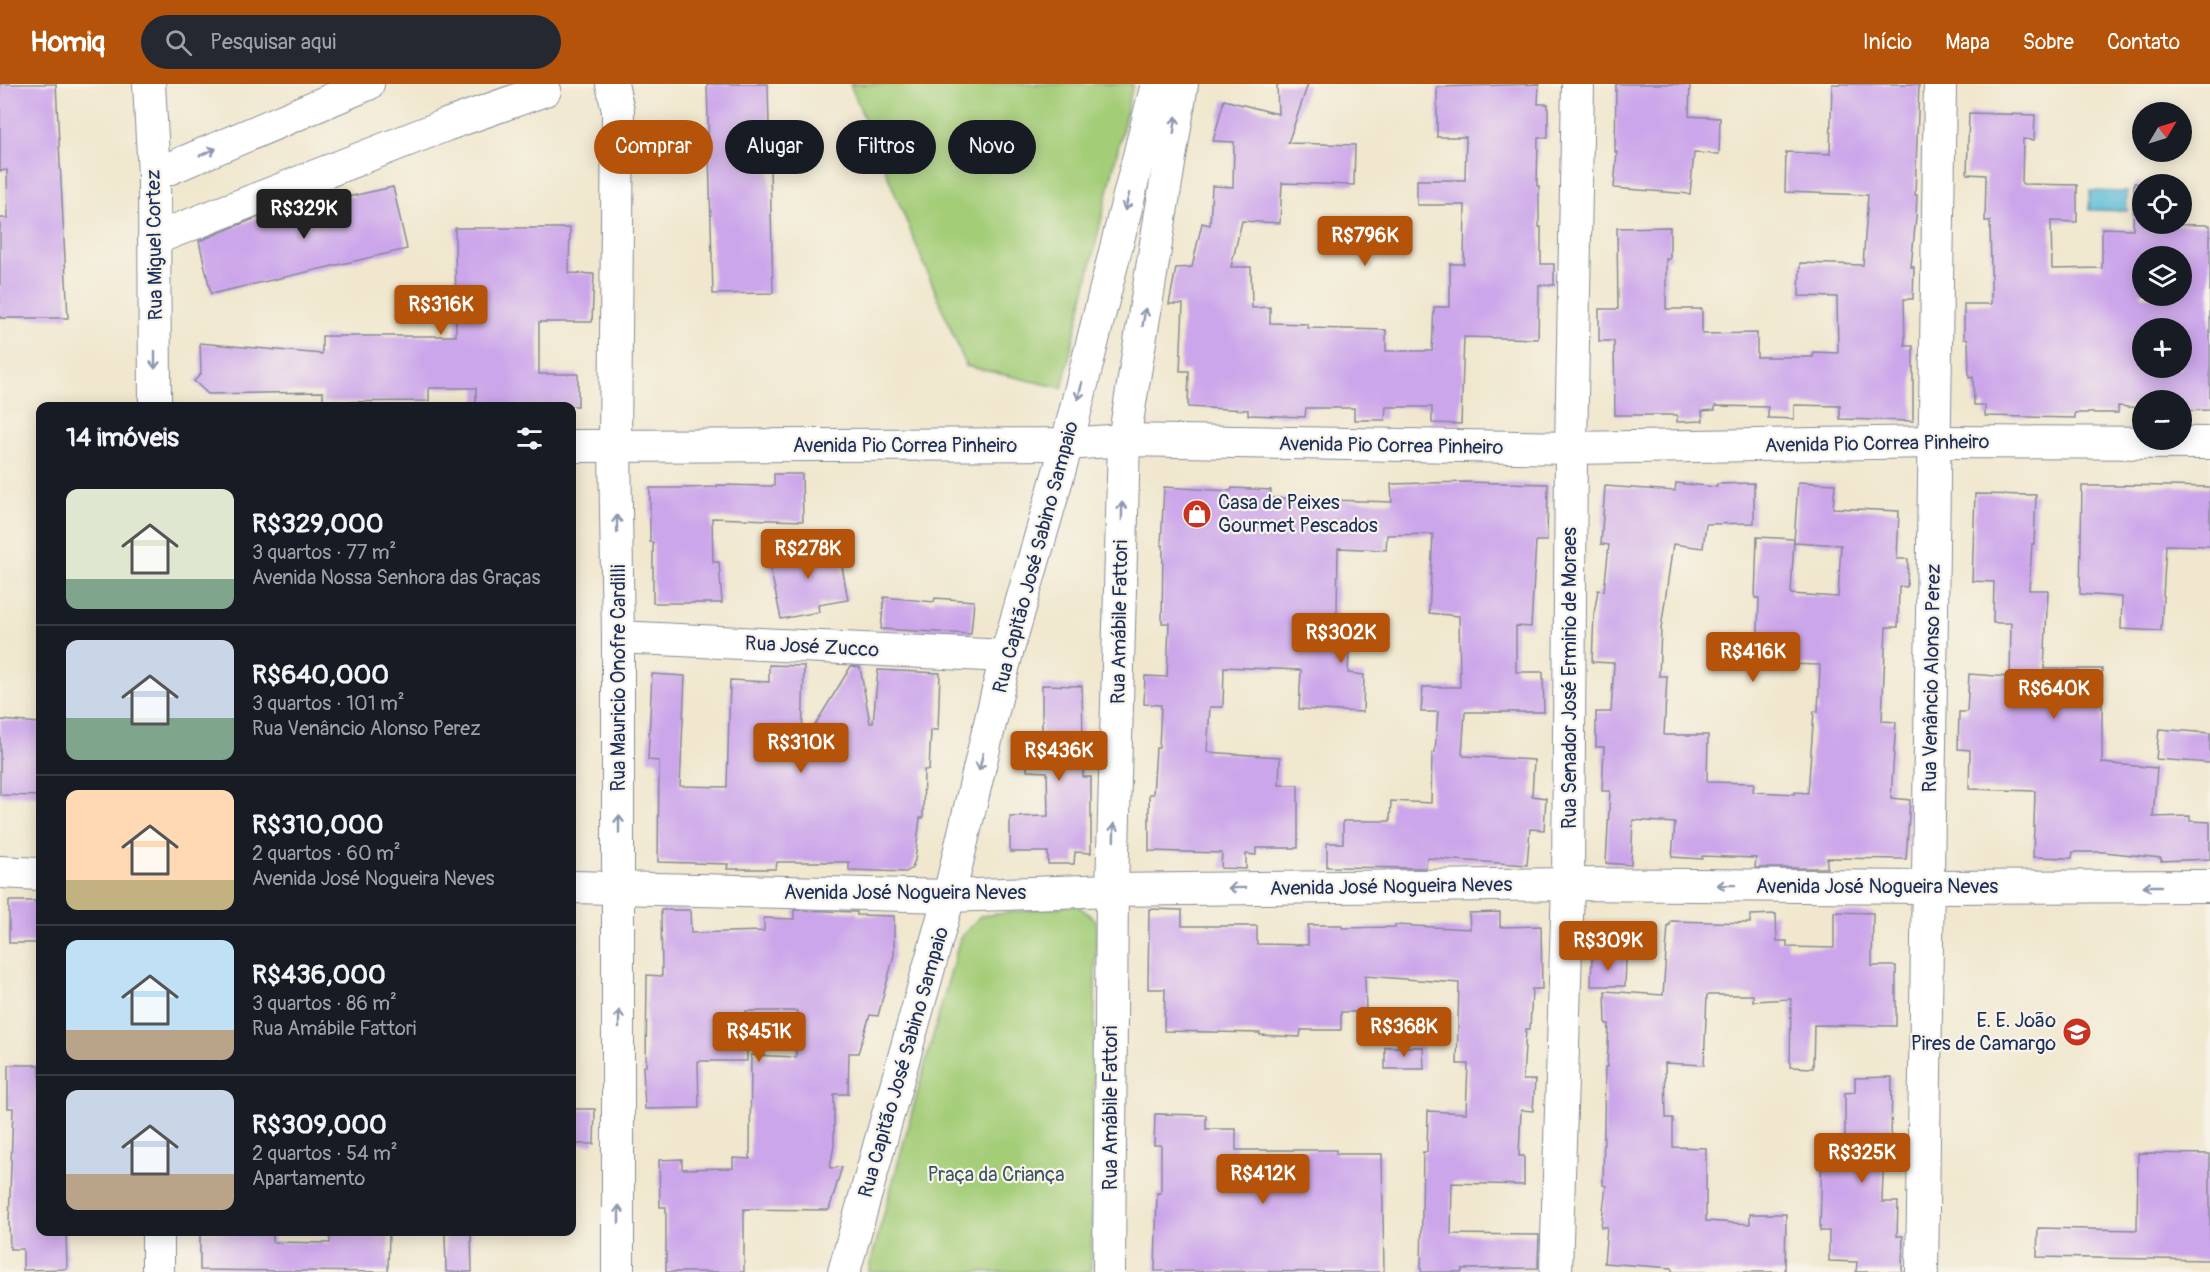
<!DOCTYPE html>
<html lang="pt">
<head>
<meta charset="utf-8">
<style>
  :root { --surface:#171b24; --page:#242831; --text:#f1f3f6; --muted:#9ea1a6; --line:#363941; --accent:#b45309 }
  body { margin:0; font-family:Pangolin,sans-serif; background:var(--page); color:var(--text); height:100vh; display:flex; flex-direction:column; font-size:22px; white-space:nowrap }
  * { box-sizing:border-box; margin:0 }
  p { font-size:20px; color:var(--muted) }
  .icon { flex:none; width:33px; height:33px; fill:none; stroke:currentColor; stroke-width:2; stroke-linecap:round; stroke-linejoin:round }
  .map { position:relative; flex:1; overflow:hidden }
  .side { position:absolute; left:36px; top:318px; width:540px; height:834px; display:flex; flex-direction:column; background:var(--surface); border-radius:12px; box-shadow:0 3px 15px #0003 }
  .side>* { flex:none }
  .guide { position:absolute; left:594px; top:36px; width:570px; height:54px; display:flex; gap:12px }
  .needle { width:39px; rotate:52deg }
  .tools { position:absolute; left:2132px; top:18px; display:grid; gap:12px }
  .tools a { display:grid; place-items:center; width:60px; height:60px; border-radius:50%; background:var(--surface); box-shadow:0 3px 15px #0003; font-size:30px }
  .price { position:absolute; translate:-50% -51px; padding:0 14px; border-radius:6px; background:var(--accent); color:#fff; font-size:20px; line-height:39px; filter:drop-shadow(0 2px 3px #0008) }
  .price::after { content:''; position:absolute; left:50%; top:36px; width:18px; height:14px; margin-left:-9px; background:inherit; clip-path:polygon(0 0,100% 0,50% 100%) }
  .price.current { background:#222; color:#fff }
  ul { padding:0; list-style:none }
  li { display:flex; align-items:center; gap:18px; height:150px; padding:0 30px }
  li+li { border-top:2px solid var(--line) }
  li span { display:grid; place-items:center; flex:none; width:168px; height:120px; border-radius:12px; color:#555 }
  li>.icon { margin-inline-start:auto }
  span .icon { width:72px; height:72px; fill:#fffc; stroke-width:1 }
  li b { font-size:26px }
  h2 { display:flex; justify-content:space-between; align-items:center; height:72px; padding:0 30px; font-size:26px }
  .chip { padding:0 21px; border-radius:27px; background:var(--surface); box-shadow:0 3px 15px #0003; font-size:21px; line-height:54px }
  .chip.current { background:var(--accent); color:#fff }
  header { display:flex; align-items:center; gap:36px; box-sizing:border-box; height:84px; padding:0 30px; background:var(--accent); color:#fff }
  header strong { font-size:28px }
  nav { display:flex; gap:33px; margin-inline-start:auto; font-size:21px }
  .search { width:420px; height:54px; background:var(--page); display:flex; align-items:center; gap:15px; box-sizing:border-box; padding:0 21px; border-radius:33px; color:var(--muted); font-size:22px }
  .map>svg:first-child { display:block }
  .green { fill:#a4cd78; stroke:#607e6b; stroke-width:1.5 }
  .water { fill:#57bad6; stroke:#39749a; stroke-width:1.5 }
  .building { fill:#cca6ea; fill-rule:evenodd }
  .lines { fill:none; stroke-linecap:round; stroke-linejoin:round }
  .minor-casing { stroke:#868b96; stroke-width:34 }
  .minor { stroke:#fff; stroke-width:32 }
  .oneway { stroke:#8d97ae }
  .labels { text-anchor:middle; stroke-width:4.5; stroke-linejoin:round; paint-order:stroke }
  .street-label { font-size:20px; fill:#1b2f5e; stroke:#f7f3e8 }
  .poi-label { font-size:20px; fill:#1b2f5e; stroke:#f7f3e8; text-anchor:start }
  .park-label { font-size:20px; fill:#3d5664; stroke:#f7f3e8 }
</style>
</head>
<body>
<header>
<strong>Homiq</strong>
<div class="search"><svg class="icon" aria-label="search" viewBox="0 0 24 24"><circle cx="10" cy="10" r="6"/><path d="M15 15l6 6"/></svg>Pesquisar aqui</div>
<nav><a>Início</a><a>Mapa</a><a>Sobre</a><a>Contato</a></nav>
</header>
<div class="map">
<svg width="2210" height="1188" viewBox="0 0 2210 1188">
  <rect width="100%" height="100%" fill="#f7f3e8"/>
  <filter id="ink" filterUnits="userSpaceOnUse"><feTurbulence type="fractalNoise" baseFrequency=".0167" numOctaves="2"/><feDisplacementMap in="SourceGraphic" scale="12" xChannelSelector="R" yChannelSelector="G"/><feConvolveMatrix kernelMatrix="1 2 1 2 8 2 1 2 1" color-interpolation-filters="sRGB"/></filter>
  <filter id="wash" filterUnits="userSpaceOnUse"><feTurbulence type="fractalNoise" baseFrequency=".008" numOctaves="4" result="noise"/><feDisplacementMap in="SourceGraphic" scale="24" xChannelSelector="R" yChannelSelector="G"/><feGaussianBlur stdDeviation="1.35" result="paint"/><feColorMatrix in="noise" values="0 0 0 0 0 0 0 0 0 0 0 0 0 0 0 0 0 1.4 0 .05"/><feComposite in="paint" operator="in"/></filter>
  <g filter="url(#wash)">
    <rect width="100%" height="100%" fill="#f0e7ce"/>
    <g class="green">
      <polygon points="850,0 1133,0 1062,304 966,282"/>
      <polygon points="1077,821 1096,836 1091,1188 868,1188 960,854 980,832"/>
    </g>
    <polygon class="water" points="2090,107 2127,108 2127,127 2089,126"/>
    <g id="blocks">
      <g class="building">
        <polygon points="0,0 56,0 68,234 0,234 0,134 8,134 7,86 0,87"/>
        <polygon points="707,0 768,0 773,209 713,210"/>
        <polygon points="1277,0 1308,0 1288,59 1355,61 1354,101 1282,99 1280,139 1242,137 1231,183 1251,183 1252,224 1270,223 1270,239 1308,240 1308,244 1386,246 1386,267 1432,267 1434,223 1450,223 1450,180 1464,180 1465,121 1417,121 1417,96 1465,96 1466,53 1437,53 1437,3 1539,0 1538,20 1548,20 1548,54 1538,54 1537,102 1539,102 1539,143 1541,143 1541,180 1554,180 1554,201 1539,201 1538,255 1464,253 1461,340 1432,339 1432,323 1386,323 1385,336 1354,336 1354,324 1306,324 1305,333 1248,331 1248,326 1188,323 1189,287 1180,287 1183,220 1169,220 1176,184 1192,183 1202,139 1210,141 1212,102 1233,103 1234,58 1213,57 1224,16 1278,30"/>
        <polygon points="1616,0 1690,0 1689,32 1720,34 1719,70 1694,69 1690,110 1614,104 1617,68 1615,68"/>
        <polygon points="1832,0 1919,0 1915,111 1917,111 1916,133 1911,183 1914,183 1913,215 1904,215 1905,262 1913,262 1913,337 1840,335 1840,322 1794,321 1794,335 1768,334 1768,323 1715,322 1715,326 1702,327 1703,337 1677,338 1677,331 1615,331 1614,257 1599,257 1599,225 1618,225 1617,144 1670,143 1670,175 1666,175 1666,225 1702,225 1702,250 1757,249 1757,273 1813,273 1813,268 1838,269 1837,213 1799,212 1800,179 1863,181 1868,111 1785,108 1786,68 1830,70"/>
        <path d="M1969 29 2035 31 2034 56 2023 55 2022 100 2077 101V138L2051 137 2052 185 2102 184V144L2133 145 2134 99 2166 100H2142V140L2210 141V326L2181 327V316H2142V324L2118 322V329H2075V334L1985 332V321H1974L1973 293 1969 294 1968 255H1964V220H1991V186L1990 137H1985L1986 91 1967 90ZM2142 172H2181V212H2142ZM2142 244H2181V284H2142Z"/>
        <polygon points="393,103 407,165 211,210 199,157 261,132"/>
        <polygon points="455,144 570,144 569,189 594,190 592,238 539,238 539,290 578,290 578,322 476,322 476,304 429,304 429,317 323,318 323,308 208,310 194,297 201,290 200,259 322,270 322,252 456,252"/>
        <polygon points="774,390 802,390 803,437 712,434 713,478 719,478 722,519 653,519 653,458 650,458 650,404 684,404 717,403 717,401 774,402"/>
        <polygon points="1465,398 1548,400 1547,457 1536,457 1531,543 1516,542 1516,588 1543,588 1544,628 1465,628 1462,670 1464,672 1534,676 1532,712 1546,714 1544,746 1530,745 1527,781 1427,774 1426,784 1327,783 1327,759 1343,759 1343,737 1390,737 1391,717 1431,719 1432,669 1435,669 1438,628 1421,628 1423,603 1460,603 1459,532 1429,529 1433,450 1387,451 1386,466 1338,464 1337,532 1351,532 1348,589 1364,591 1363,628 1299,625 1301,586 1224,583 1223,623 1210,623 1207,668 1280,673 1279,701 1298,701 1298,764 1256,764 1256,771 1246,770 1246,785 1221,784 1222,769 1149,767 1149,710 1153,710 1156,664 1159,664 1161,621 1144,620 1145,592 1167,593 1169,539 1162,539 1163,461 1161,461 1164,403 1231,407 1232,404 1271,406 1270,414 1392,418 1391,400"/>
        <polygon points="1798,398 1835,400 1833,424 1899,427 1897,475 1908,475 1907,503 1899,502 1898,543 1886,543 1882,637 1896,638 1891,714 1910,716 1906,775 1827,774 1827,784 1755,784 1756,774 1702,772 1702,775 1672,773 1675,739 1633,736 1631,781 1606,779 1610,707 1602,707 1604,663 1596,663 1596,628 1611,628 1614,579 1592,578 1594,530 1598,506 1604,507 1609,461 1601,460 1605,402 1675,407 1676,399 1717,403 1717,400 1754,399 1754,439 1706,440 1703,464 1673,460 1661,545 1659,592 1667,592 1664,651 1708,651 1707,698 1754,699 1753,708 1795,710 1795,708 1808,709 1814,627 1818,628 1820,581 1757,579 1759,514 1755,514 1757,453 1794,455 1791,510 1838,513 1841,461 1794,458"/>
        <polygon points="2124,401 2210,403 2210,462 2166,461 2161,547 2121,545 2122,513 2080,510 2082,402 2124,402"/>
        <polygon points="1975,410 2036,411 2034,460 2032,460 2029,506 2048,506 2044,585 2102,585 2102,679 2157,684 2153,733 2190,732 2190,737 2210,738 2210,775 2161,777 2161,774 2104,768 2073,768 2072,774 2033,773 2035,707 1969,705 1970,666 1958,665 1959,628 1967,628 1969,590 2010,593 2011,539 1993,539 1994,498 1972,497"/>
        <polygon points="838,460 848,516 818,521 819,528 781,535 768,473"/>
        <polygon points="884,513 934,518 935,514 974,517 971,550 881,545"/>
        <polygon points="769,581 804,582 802,662 851,582 860,583 870,639 873,639 878,586 940,589 938,646 931,646 929,686 924,686 923,734 920,734 915,776 912,784 906,788 849,786 849,778 777,778 776,785 727,785 728,780 658,778 659,677 648,676 652,590 685,592 680,702 727,703 730,596 769,598"/>
        <polygon points="1042,601 1082,602 1083,659 1084,659 1083,693 1091,693 1091,769 1075,768 1074,780 1048,780 1048,768 1010,768 1010,733 1048,732 1047,688 1027,687 1028,657 1042,657"/>
        <polygon points="0,636 40,639 40,712 0,711"/>
        <polygon points="2159,645 2210,649 2210,679 2156,675"/>
        <rect x="9" y="817" width="31" height="42"/>
        <polygon points="1149,825 1182,826 1182,842 1257,842 1257,860 1308,861 1308,841 1342,841 1342,844 1395,843 1395,841 1470,845 1469,829 1500,828 1500,843 1541,842 1542,905 1532,905 1530,945 1526,945 1523,996 1535,996 1533,1027 1521,1026 1519,1072 1524,1072 1524,1101 1452,1099 1451,1150 1539,1151 1538,1184 1462,1185 1462,1188 1421,1188 1423,1068 1427,1068 1428,1027 1466,1029 1468,980 1457,980 1459,899 1365,892 1366,928 1341,928 1341,946 1301,946 1300,953 1260,951 1260,949 1164,947 1165,905 1148,905"/>
        <polygon points="661,826 690,826 691,849 764,847 764,834 794,835 794,826 857,828 857,831 894,832 894,871 878,932 870,931 858,969 849,969 848,1010 834,1010 834,1061 830,1084 842,1083 829,1126 744,1125 744,1188 666,1188 666,1123 660,1123 659,1076 682,1075 682,1085 733,1084 733,1074 750,1075 751,971 796,973 797,927 746,927 747,977 698,977 699,1024 645,1025 643,983 646,982 647,891 662,892"/>
        <polygon points="1834,828 1873,829 1872,882 1896,882 1896,942 1814,941 1813,984 1790,983 1791,915 1753,917 1753,911 1707,911 1704,981 1665,979 1666,1034 1673,1034 1673,1063 1706,1064 1706,1137 1750,1140 1750,1130 1786,1130 1785,1188 1672,1188 1672,1184 1604,1179 1607,1143 1601,1143 1606,1102 1603,1101 1605,983 1607,983 1609,940 1606,940 1605,907 1663,911 1668,841 1670,841 1671,837 1750,839 1750,831 1776,830 1777,857 1787,857 1787,863 1834,864"/>
        <polygon points="1592,874 1626,875 1625,902 1591,902"/>
        <polygon points="1385,963 1423,963 1424,985 1385,985"/>
        <polygon points="8,981 40,981 40,1148 66,1148 67,1185 23,1186 23,1165 10,1165 9,1139 13,1024 8,1024"/>
        <polygon points="1892,993 1891,1062 1884,1062 1882,1118 1898,1118 1897,1152 1903,1152 1902,1188 1856,1188 1857,1178 1829,1177 1829,1147 1820,1147 1822,1067 1845,1068 1845,1009 1855,1008 1855,994"/>
        <polygon points="572,1025 595,1025 594,1060 572,1060"/>
        <polygon points="1155,1030 1206,1031 1206,1045 1236,1045 1236,1066 1336,1066 1336,1070 1382,1070 1384,1188 1155,1187 1157,1109 1161,1109 1161,1061 1154,1061"/>
        <polygon points="2138,1069 2210,1070 2210,1176 2037,1173 2038,1144 2137,1146"/>
        <polygon points="200,1148 273,1148 273,1158 330,1159 330,1148 389,1148 388,1188 200,1186"/>
        <polygon points="445,1148 471,1148 472,1188 446,1188"/>
      </g>
    </g>
  </g>
  <g filter="url(#ink)">
    <use href="#blocks" fill-opacity="0" stroke="#868b96" stroke-width="1.5"/>
    <g class="lines">
      <g class="minor-casing">
        <g id="minor">
          <polyline points="149,0 154,91 155,322"/>
          <polyline points="612,0 618,27 615,362 618,553 618,1188"/>
          <polyline points="154,91 368,0"/>
          <polyline points="154,155 446,41 545,6"/>
          <polyline points="572,362 1067,360 1124,356 1571,364 1934,358 2210,359"/>
          <polyline points="618,553 1006,572"/>
          <polyline points="0,788 40,790"/>
          <polyline points="572,803 949,812 1112,806 1568,800 1929,803 2210,802"/>
          <polyline points="158,1188 158,1148"/>
          <polyline points="844,1188 949,812 1006,572 1067,360 1157,0"/>
          <polyline points="1109,1188 1112,806 1124,356 1182,0"/>
          <polyline points="1556,1188 1568,800 1571,364 1578,0"/>
          <polyline points="1922,1188 1940,0"/>
        </g>
      </g>
      <use href="#minor" class="minor"/>
    </g>
    <defs><path id="oneway-shaft" d="M-6 0H5M1.5-3L5.5 0L1.5 3" fill="none" stroke-width="1.6" stroke-linecap="round" stroke-linejoin="round" transform="scale(1.5)"/></defs>
    <g class="oneway">
      <use href="#oneway-shaft" transform="translate(1175 41) rotate(-81)"/>
      <use href="#oneway-shaft" transform="translate(208 68) rotate(-23)"/>
      <use href="#oneway-shaft" transform="translate(1127 118) rotate(104)"/>
      <use href="#oneway-shaft" transform="translate(1144 233) rotate(-81)"/>
      <use href="#oneway-shaft" transform="translate(155 276) rotate(90)"/>
      <use href="#oneway-shaft" transform="translate(1080 307) rotate(104)"/>
      <use href="#oneway-shaft" transform="translate(1122 427) rotate(-89)"/>
      <use href="#oneway-shaft" transform="translate(617 440) rotate(-91)"/>
      <use href="#oneway-shaft" transform="translate(981 678) rotate(103)"/>
      <use href="#oneway-shaft" transform="translate(619 740) rotate(-90)"/>
      <use href="#oneway-shaft" transform="translate(1114 748) rotate(-89)"/>
      <use href="#oneway-shaft" transform="translate(1726 801) rotate(-179)"/>
      <use href="#oneway-shaft" transform="translate(2152 802) rotate(180)"/>
      <use href="#oneway-shaft" transform="translate(1237 804) rotate(179)"/>
      <use href="#oneway-shaft" transform="translate(619 935) rotate(-90)"/>
      <use href="#oneway-shaft" transform="translate(619 1130) rotate(-90)"/>
    </g>
  </g>
  <defs>
    <g id="shop-disc" transform="scale(1.5)"><circle r="9.5" fill="#c8321e" stroke="#f7f3e8"/><path d="M-5-2.5h2.3a2.7 3.5 0 0 1 5.4 0H5L5.5 6h-11ZM-1.5-2.5h3a1.5 2.3 0 0 0-3 0Z" fill="#fff"/></g>
    <g id="school-disc" transform="scale(1.5)"><circle r="9.5" fill="#c8321e" stroke="#f7f3e8"/><path d="M0-5L7-2L0 1L-7-2ZM-4 1L0 2.5L4 1V4Q0 6-4 4Z" fill="#fff"/></g>
  </defs>
  <g fill-rule="evenodd">
    <use href="#shop-disc" x="1197" y="430"/>
    <use href="#school-disc" x="2077" y="948"/>
  </g>
  <g class="labels">
    <g class="street-label">
      <text transform="translate(154 161) rotate(-91)" y="7">Rua Miguel Cortez</text>
      <text transform="translate(1877 359) rotate(-1)" y="7">Avenida Pio Correa Pinheiro</text>
      <text x="905" y="368">Avenida Pio Correa Pinheiro</text>
      <text transform="translate(1391 361) rotate(1)" y="7">Avenida Pio Correa Pinheiro</text>
      <text transform="translate(1035 473) rotate(-75)" y="7">Rua Capitão José Sabino Sampaio</text>
      <text transform="translate(1119 538) rotate(-89)" y="7">Rua Amábile Fattori</text>
      <text transform="translate(812 562) rotate(3)" y="7">Rua José Zucco</text>
      <text transform="translate(618 594) rotate(-90)" y="7">Rua Mauricio Onofre Cardilli</text>
      <text transform="translate(1569 594) rotate(-90)" y="7">Rua Senador José Ermirio de Moraes</text>
      <text transform="translate(1931 594) rotate(-89)" y="7">Rua Venâncio Alonso Perez</text>
      <text transform="translate(1391 802) rotate(-1)" y="7">Avenida José Nogueira Neves</text>
      <text x="1877" y="809">Avenida José Nogueira Neves</text>
      <text x="905" y="815">Avenida José Nogueira Neves</text>
      <text transform="translate(903 978) rotate(-74)" y="7">Rua Capitão José Sabino Sampaio</text>
      <text transform="translate(1110 1024) rotate(-90)" y="7">Rua Amábile Fattori</text>
    </g>
    <g class="poi-label">
      <text x="1218" y="425">Casa de Peixes<tspan x="1218" dy="23">Gourmet Pescados</tspan></text>
      <text x="2056" y="943" text-anchor="end">E. E. João<tspan x="2056" dy="23">Pires de Camargo</tspan></text>
    </g>
    <g class="park-label">
      <text x="996" y="1097">Praça da Criança</text>
    </g>
  </g>
</svg>
<div class="tools">
<a><svg class="needle" viewBox="-14 -14 28 28"><path d="M0-13l5 13h-10z" fill="#e53935"/><path d="M0 13l5-13h-10z" fill="#9ea1a6"/></svg></a>
<a><svg class="icon" aria-label="locate" viewBox="0 0 24 24"><circle cx="12" cy="12" r="6"/><path d="M12 2v4M12 18v4M2 12h4M18 12h4"/></svg></a>
<a><svg class="icon" aria-label="layers" viewBox="0 0 24 24"><path d="M12 4l9 5-9 5-9-5zM3 14l9 5 9-5"/></svg></a>
<a>+</a>
<a>−</a>
</div>
<b class="price current" style="left:304px;top:156px">R$329K</b>
<b class="price" style="left:1365px;top:183px">R$796K</b>
<b class="price" style="left:441px;top:252px">R$316K</b>
<b class="price" style="left:808px;top:496px">R$278K</b>
<b class="price" style="left:1341px;top:580px">R$302K</b>
<b class="price" style="left:1753px;top:599px">R$416K</b>
<b class="price" style="left:2054px;top:636px">R$640K</b>
<b class="price" style="left:801px;top:690px">R$310K</b>
<b class="price" style="left:1059px;top:698px">R$436K</b>
<b class="price" style="left:1608px;top:888px">R$309K</b>
<b class="price" style="left:1404px;top:974px">R$368K</b>
<b class="price" style="left:759px;top:979px">R$451K</b>
<b class="price" style="left:1862px;top:1100px">R$325K</b>
<b class="price" style="left:1263px;top:1121px">R$412K</b>
<div class="guide">
<a class="chip current">Comprar</a>
<a class="chip">Alugar</a>
<a class="chip">Filtros</a>
<a class="chip">Novo</a>
</div>
<section class="side">
<h2>14 imóveis<svg class="icon" aria-label="filters" viewBox="0 0 24 24"><path d="M4 7h16M4 17h16"/><circle cx="9" cy="7" r="2"/><circle cx="15" cy="17" r="2"/></svg></h2>
<ul>
<li><span style="background:linear-gradient(#dfe7d0 75%,#7fa58c 0)"><svg class="icon" aria-label="home" viewBox="0 0 24 24"><path d="M3 11l9-7 9 7M6 9v11h12V9"/></svg></span><div><b>R$329,000</b><p>3 quartos · 77 m²</p><p>Avenida Nossa Senhora das Graças</p></div></li>
<li><span style="background:linear-gradient(#c9d6e8 65%,#7fa58c 0)"><svg class="icon" aria-label="home" viewBox="0 0 24 24"><path d="M3 11l9-7 9 7M6 9v11h12V9"/></svg></span><div><b>R$640,000</b><p>3 quartos · 101 m²</p><p>Rua Venâncio Alonso Perez</p></div></li>
<li><span style="background:linear-gradient(#ffd9b3 75%,#c2b280 0)"><svg class="icon" aria-label="home" viewBox="0 0 24 24"><path d="M3 11l9-7 9 7M6 9v11h12V9"/></svg></span><div><b>R$310,000</b><p>2 quartos · 60 m²</p><p>Avenida José Nogueira Neves</p></div></li>
<li><span style="background:linear-gradient(#bfe0f5 75%,#b9a48a 0)"><svg class="icon" aria-label="home" viewBox="0 0 24 24"><path d="M3 11l9-7 9 7M6 9v11h12V9"/></svg></span><div><b>R$436,000</b><p>3 quartos · 86 m²</p><p>Rua Amábile Fattori</p></div></li>
<li><span style="background:linear-gradient(#c9d6e8 70%,#b9a48a 0)"><svg class="icon" aria-label="home" viewBox="0 0 24 24"><path d="M3 11l9-7 9 7M6 9v11h12V9"/></svg></span><div><b>R$309,000</b><p>2 quartos · 54 m²</p><p>Apartamento</p></div></li>
</ul>
</section>
</div>
</body>
</html>
